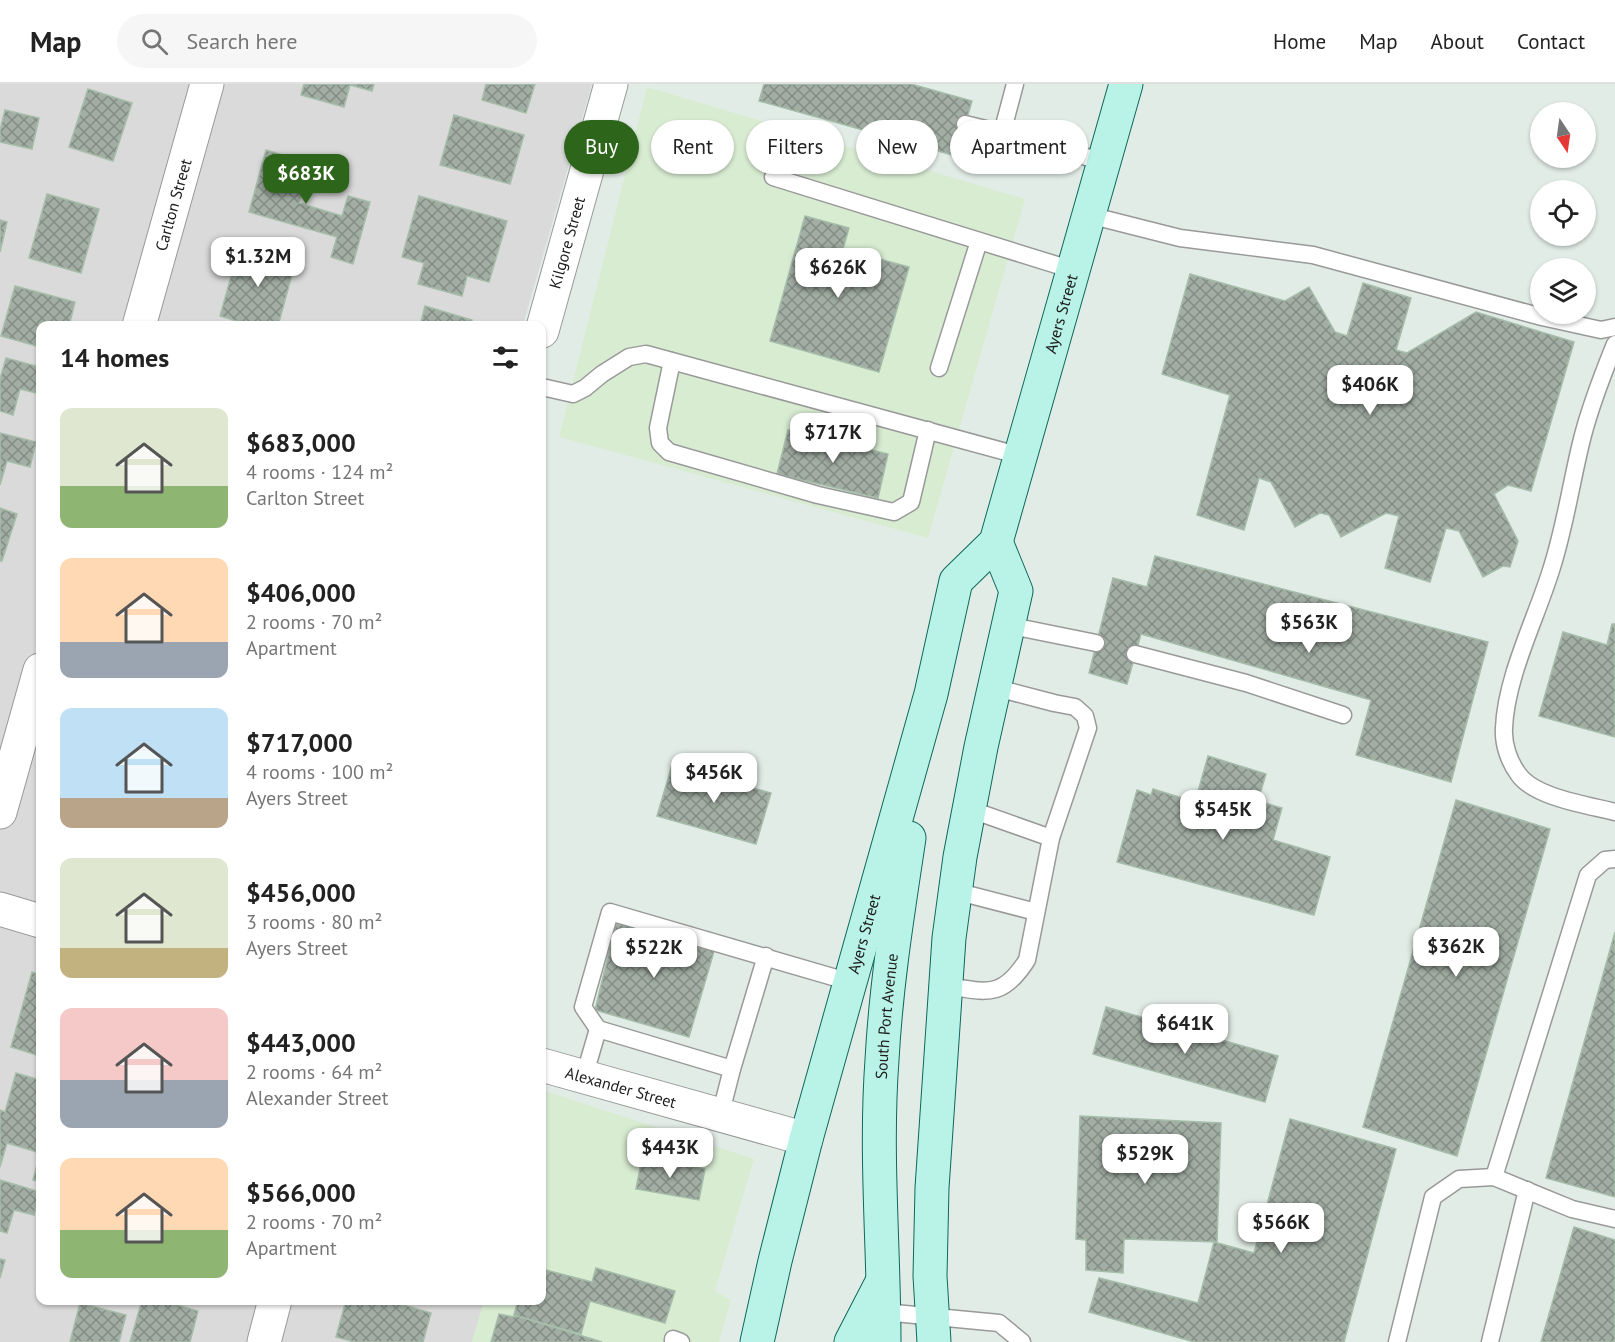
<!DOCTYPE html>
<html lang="en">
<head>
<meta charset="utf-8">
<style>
  :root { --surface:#fff; --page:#f6f6f6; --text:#222; --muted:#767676; --line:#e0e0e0; --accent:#2d651a }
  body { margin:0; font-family:"PT Sans",sans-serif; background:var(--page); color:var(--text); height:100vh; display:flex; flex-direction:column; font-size:22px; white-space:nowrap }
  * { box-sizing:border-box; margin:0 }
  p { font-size:20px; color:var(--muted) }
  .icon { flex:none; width:33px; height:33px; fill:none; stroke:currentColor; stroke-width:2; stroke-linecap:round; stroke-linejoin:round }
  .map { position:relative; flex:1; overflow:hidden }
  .details { position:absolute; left:36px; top:237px; width:510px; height:984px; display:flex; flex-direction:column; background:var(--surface); border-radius:12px; box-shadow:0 2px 4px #0004 }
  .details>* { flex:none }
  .top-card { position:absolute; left:564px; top:36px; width:570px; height:54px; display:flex; gap:12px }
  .needle { width:39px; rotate:167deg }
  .buttons { position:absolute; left:1530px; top:18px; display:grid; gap:12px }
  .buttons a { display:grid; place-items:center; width:66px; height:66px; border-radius:50%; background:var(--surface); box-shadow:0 2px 4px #0004; font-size:30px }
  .price { position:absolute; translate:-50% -51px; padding:0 14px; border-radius:12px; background:#fff; color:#222; font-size:20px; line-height:39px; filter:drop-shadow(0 2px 3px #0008) }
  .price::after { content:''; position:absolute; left:50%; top:36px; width:18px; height:14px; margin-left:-9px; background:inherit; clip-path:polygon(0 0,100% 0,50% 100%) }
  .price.selected { background:var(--accent); color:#fff }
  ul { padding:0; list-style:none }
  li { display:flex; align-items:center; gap:18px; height:150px; padding:0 24px }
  li span { display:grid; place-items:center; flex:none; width:168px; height:120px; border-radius:12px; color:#555 }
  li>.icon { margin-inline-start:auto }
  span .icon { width:72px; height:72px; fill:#fffc; stroke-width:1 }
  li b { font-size:26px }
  h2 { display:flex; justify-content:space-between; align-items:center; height:72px; padding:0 24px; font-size:26px }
  .chip { padding:0 21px; border-radius:27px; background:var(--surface); box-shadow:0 2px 4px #0004; font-size:21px; line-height:54px }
  .chip.selected { background:var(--accent); color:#fff }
  header { display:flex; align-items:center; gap:36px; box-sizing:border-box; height:84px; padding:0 30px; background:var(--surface); border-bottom:2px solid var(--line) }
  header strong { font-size:28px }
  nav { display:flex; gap:33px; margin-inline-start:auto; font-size:21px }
  .search { width:420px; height:54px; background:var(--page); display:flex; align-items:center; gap:15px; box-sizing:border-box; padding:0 21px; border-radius:33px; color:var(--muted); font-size:22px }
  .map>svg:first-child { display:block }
  .residential { fill:#d9dad9 }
  .commercial { fill:#d8ecd2 }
  .building { fill:url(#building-cross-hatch); stroke:#a6bdaa; stroke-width:1.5 }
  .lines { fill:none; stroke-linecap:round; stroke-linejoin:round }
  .service-casing { stroke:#999; stroke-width:19 }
  .minor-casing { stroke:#999; stroke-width:35 }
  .secondary-casing { stroke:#0e685b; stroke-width:35 }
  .service { stroke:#fff; stroke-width:16 }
  .minor { stroke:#fff; stroke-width:33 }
  .secondary { stroke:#b9f3e8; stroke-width:33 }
  .labels { text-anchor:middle; stroke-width:4.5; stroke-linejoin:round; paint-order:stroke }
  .street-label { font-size:16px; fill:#1c1c1c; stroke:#fff }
</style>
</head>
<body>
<header>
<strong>Map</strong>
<div class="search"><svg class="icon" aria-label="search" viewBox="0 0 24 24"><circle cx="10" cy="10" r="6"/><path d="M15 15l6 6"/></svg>Search here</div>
<nav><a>Home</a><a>Map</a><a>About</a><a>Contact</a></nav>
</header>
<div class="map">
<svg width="1615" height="1258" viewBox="0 0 1615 1258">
  <defs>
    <pattern id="building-cross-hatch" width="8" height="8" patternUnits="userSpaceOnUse" patternTransform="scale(1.5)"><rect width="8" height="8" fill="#a2aea4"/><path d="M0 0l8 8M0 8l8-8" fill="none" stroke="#838d85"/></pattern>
  </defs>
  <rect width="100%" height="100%" fill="#e2ece7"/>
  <polygon class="residential" points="0,0 592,0 523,241 40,242 40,1216 484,1217 472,1258 0,1258"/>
  <g class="commercial">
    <polygon points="647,3 1025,115 928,454 559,353"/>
    <polygon points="542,1006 754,1075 715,1207 731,1216 719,1258 472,1258 484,1217 542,1216"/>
  </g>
  <g class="building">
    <polygon points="304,0 374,0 372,7 350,1 344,23 301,11"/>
    <polygon points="486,0 535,0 526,29 482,16"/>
    <polygon points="764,0 911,0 972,17 956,72 759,17"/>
    <polygon points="88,5 132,19 113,77 69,63"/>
    <polygon points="5,26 39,34 32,65 0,58 0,46"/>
    <polygon points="454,31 524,51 510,100 440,81"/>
    <polygon points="266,66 310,79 299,119 342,132 348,112 370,118 353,180 331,173 337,153 249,128"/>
    <polygon points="47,110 99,125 81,189 29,174"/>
    <polygon points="419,112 507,137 489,198 467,192 462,212 418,200 424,179 402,173"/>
    <polygon points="805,132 849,144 843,165 909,183 879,288 770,257"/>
    <polygon points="0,136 7,138 0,168"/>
    <polygon points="240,160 296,176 278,242 252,242 220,232"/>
    <polygon points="1190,190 1285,217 1309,203 1335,248 1347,252 1363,199 1411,214 1396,266 1407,269 1476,228 1574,258 1531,407 1508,401 1494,410 1518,457 1510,483 1503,482 1483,493 1459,447 1446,444 1430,498 1385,484 1399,432 1386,429 1341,453 1329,431 1320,429 1295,443 1271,398 1259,394 1244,446 1197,431 1230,311 1162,290"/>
    <polygon points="15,202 75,218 69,242 40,242 40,263 1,252"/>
    <polygon points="425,222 472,236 471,242 420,242"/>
    <polygon points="6,274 40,283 40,310 20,305 13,331 0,327 0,295"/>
    <polygon points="788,346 888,370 878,414 777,390"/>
    <polygon points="0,349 36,358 30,383 7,377 0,401"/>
    <polygon points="0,424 17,430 2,477 0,477"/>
    <polygon points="1155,472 1488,558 1451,698 1356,671 1371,616 1141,550 1127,600 1089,589 1113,494 1147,503"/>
    <polygon points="1612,540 1615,540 1615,653 1539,632 1563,548 1607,561"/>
    <polygon points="1208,672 1266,690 1258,717 1282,724 1273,756 1330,773 1314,831 1117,778 1137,706 1151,711 1153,705 1195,718"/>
    <polygon points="672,681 771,709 756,760 657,732"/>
    <polygon points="1456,716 1550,745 1457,1072 1363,1043"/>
    <polygon points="616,839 715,864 689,953 595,926"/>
    <polygon points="1615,848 1615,1113 1546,1094"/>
    <polygon points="32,888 40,891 40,972 11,963"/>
    <polygon points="1106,923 1278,972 1265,1018 1093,970"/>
    <polygon points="16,989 40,996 40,1069 7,1059 0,1083 0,1026 5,1028"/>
    <polygon points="1080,1032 1221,1039 1217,1158 1124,1155 1123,1189 1086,1186 1086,1156 1076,1155"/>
    <polygon points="1290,1035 1396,1065 1344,1258 1194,1258 1089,1228 1099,1194 1198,1219 1214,1158 1254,1169"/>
    <polygon points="40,1069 40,1098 33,1096"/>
    <polygon points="642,1073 705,1085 699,1116 636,1105"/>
    <polygon points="0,1096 40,1108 34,1131 14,1126 7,1149 0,1147"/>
    <polygon points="1574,1143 1615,1156 1615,1258 1541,1258"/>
    <polygon points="0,1175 5,1176 0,1194"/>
    <polygon points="596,1184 675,1207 665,1239 590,1217 581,1250 514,1231 518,1216 542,1216 542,1185 592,1198"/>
    <polygon points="142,1216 160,1216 198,1227 190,1258 130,1258"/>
    <polygon points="346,1216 387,1216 431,1229 423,1258 354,1258 336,1253"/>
    <polygon points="80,1219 126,1231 119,1258 70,1258"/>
    <polygon points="499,1230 514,1233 514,1231 602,1258 491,1258"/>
  </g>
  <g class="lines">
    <g class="service-casing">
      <g id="service">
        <polyline points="1015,0 1002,49 1104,78"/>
        <polyline points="965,40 1002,49"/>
        <polyline points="773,93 1073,186"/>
        <polyline points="1089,131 1180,154 1313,171 1542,233 1601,246 1615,243"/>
        <path d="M1615 260C1602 292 1589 325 1581 359 1571 400 1565 442 1552 483 1537 533 1506 592 1504 644 1503 660 1509 678 1519 691 1536 714 1588 721 1615 728"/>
        <polyline points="672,277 658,344 660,359 669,368 818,411 894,428 911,418 928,346"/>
        <polyline points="939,284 979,157"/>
        <polyline points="542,303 573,310 585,304 602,290 629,273 646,270 1021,372"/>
        <polyline points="1007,541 1096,559"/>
        <polyline points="1135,570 1246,599 1343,631"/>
        <polyline points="969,725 1051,754 1088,644 1085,632 1075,623 1054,619 993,603"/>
        <polyline points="1615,775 1605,776 1588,791 1494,1093 1572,1125 1615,1135"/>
        <polyline points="955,807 1036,828"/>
        <path d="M946 902C987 908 1002 915 1027 876L1051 754"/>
        <polyline points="598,945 583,923 610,828 850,898"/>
        <polyline points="732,985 766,872"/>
        <polyline points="584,993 598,945 732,985 720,1032"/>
        <polyline points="884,1228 999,1239 1022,1258"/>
        <polyline points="673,1258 673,1255 681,1258"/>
        <polyline points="1397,1258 1433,1113 1459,1095 1494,1093"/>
        <polyline points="1490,1258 1527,1106"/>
      </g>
    </g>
    <g class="minor-casing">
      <g id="minor">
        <path id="s1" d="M139 242 207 0"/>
        <path id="s2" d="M542 247 611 0"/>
        <polyline points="0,728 40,586"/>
        <polyline points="0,825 40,837"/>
        <path id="s3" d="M542 981 806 1055"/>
        <polyline points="264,1258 275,1216"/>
      </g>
    </g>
    <g class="secondary-casing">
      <g id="secondary">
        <path id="s4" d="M757 1258 775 1177 806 1055 931 610 956 497 996 458 1126 0"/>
        <polyline points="851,1258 881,1200"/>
        <path id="s5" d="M884 1258C884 1164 875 1070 882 976 886 901 898 827 909 754"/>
        <polyline points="934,1258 930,1192 932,1104 949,854 960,773 981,663 1016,507 996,458"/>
      </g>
    </g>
    <use href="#service" class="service"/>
    <use href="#minor" class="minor"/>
    <use href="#secondary" class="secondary"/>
  </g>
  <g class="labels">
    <g class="street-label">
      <text dy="6" stroke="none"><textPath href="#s1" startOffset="126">Carlton Street</textPath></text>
      <text dy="6" stroke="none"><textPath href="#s2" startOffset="92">Kilgore Street</textPath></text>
      <text dy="6" stroke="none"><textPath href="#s4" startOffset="1080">Ayers Street</textPath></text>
      <text dy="6" stroke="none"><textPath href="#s4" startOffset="422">Ayers Street</textPath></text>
      <text dy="6" stroke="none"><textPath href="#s5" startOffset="326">South Port Avenue</textPath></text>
      <text dy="6" stroke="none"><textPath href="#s3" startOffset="82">Alexander Street</textPath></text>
    </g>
  </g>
</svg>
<div class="buttons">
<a><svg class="needle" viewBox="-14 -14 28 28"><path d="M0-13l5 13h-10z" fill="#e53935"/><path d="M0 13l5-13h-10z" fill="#767676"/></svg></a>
<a><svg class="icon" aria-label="locate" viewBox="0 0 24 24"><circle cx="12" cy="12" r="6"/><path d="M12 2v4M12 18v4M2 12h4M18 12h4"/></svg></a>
<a><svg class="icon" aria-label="layers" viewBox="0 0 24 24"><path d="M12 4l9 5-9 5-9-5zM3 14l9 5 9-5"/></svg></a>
</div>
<b class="price selected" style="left:306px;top:121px">$683K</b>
<b class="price" style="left:258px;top:204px">$1.32M</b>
<b class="price" style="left:838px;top:215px">$626K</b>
<b class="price" style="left:1370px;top:332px">$406K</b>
<b class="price" style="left:833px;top:380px">$717K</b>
<b class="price" style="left:1309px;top:570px">$563K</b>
<b class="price" style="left:714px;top:720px">$456K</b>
<b class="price" style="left:1223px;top:757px">$545K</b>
<b class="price" style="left:1456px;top:894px">$362K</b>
<b class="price" style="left:654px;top:895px">$522K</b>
<b class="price" style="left:1185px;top:971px">$641K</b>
<b class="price" style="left:670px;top:1095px">$443K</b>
<b class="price" style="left:1145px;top:1101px">$529K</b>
<b class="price" style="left:1281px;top:1170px">$566K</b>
<div class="top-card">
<a class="chip selected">Buy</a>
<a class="chip">Rent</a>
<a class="chip">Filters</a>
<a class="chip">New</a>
<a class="chip">Apartment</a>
</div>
<section class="details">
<h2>14 homes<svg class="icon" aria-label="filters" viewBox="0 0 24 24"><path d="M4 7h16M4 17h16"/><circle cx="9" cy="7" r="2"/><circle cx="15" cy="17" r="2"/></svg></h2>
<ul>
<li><span style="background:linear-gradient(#dfe7d0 65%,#8fb573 0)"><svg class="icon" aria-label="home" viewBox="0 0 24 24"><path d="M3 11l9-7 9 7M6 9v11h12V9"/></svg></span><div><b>$683,000</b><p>4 rooms · 124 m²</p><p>Carlton Street</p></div></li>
<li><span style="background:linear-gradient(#ffd9b3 70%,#9aa5b1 0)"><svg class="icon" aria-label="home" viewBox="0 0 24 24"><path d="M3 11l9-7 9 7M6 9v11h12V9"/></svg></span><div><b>$406,000</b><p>2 rooms · 70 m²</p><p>Apartment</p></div></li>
<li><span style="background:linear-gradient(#bfe0f5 75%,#b9a48a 0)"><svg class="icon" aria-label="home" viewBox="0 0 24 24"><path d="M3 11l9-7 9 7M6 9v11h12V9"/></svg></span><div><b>$717,000</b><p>4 rooms · 100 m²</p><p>Ayers Street</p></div></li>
<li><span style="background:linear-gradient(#dfe7d0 75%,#c2b280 0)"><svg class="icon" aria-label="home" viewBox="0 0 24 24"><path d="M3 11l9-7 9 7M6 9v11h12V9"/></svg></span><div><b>$456,000</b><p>3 rooms · 80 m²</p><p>Ayers Street</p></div></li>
<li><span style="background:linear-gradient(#f6c9c9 60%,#9aa5b1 0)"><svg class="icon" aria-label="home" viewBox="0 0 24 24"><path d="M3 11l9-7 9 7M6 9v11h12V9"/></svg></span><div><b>$443,000</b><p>2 rooms · 64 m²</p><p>Alexander Street</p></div></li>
<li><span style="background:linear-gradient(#ffd9b3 60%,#8fb573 0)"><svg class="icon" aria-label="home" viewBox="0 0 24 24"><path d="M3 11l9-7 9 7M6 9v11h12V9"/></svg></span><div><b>$566,000</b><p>2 rooms · 70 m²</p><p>Apartment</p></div></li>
</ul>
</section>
</div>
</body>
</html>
